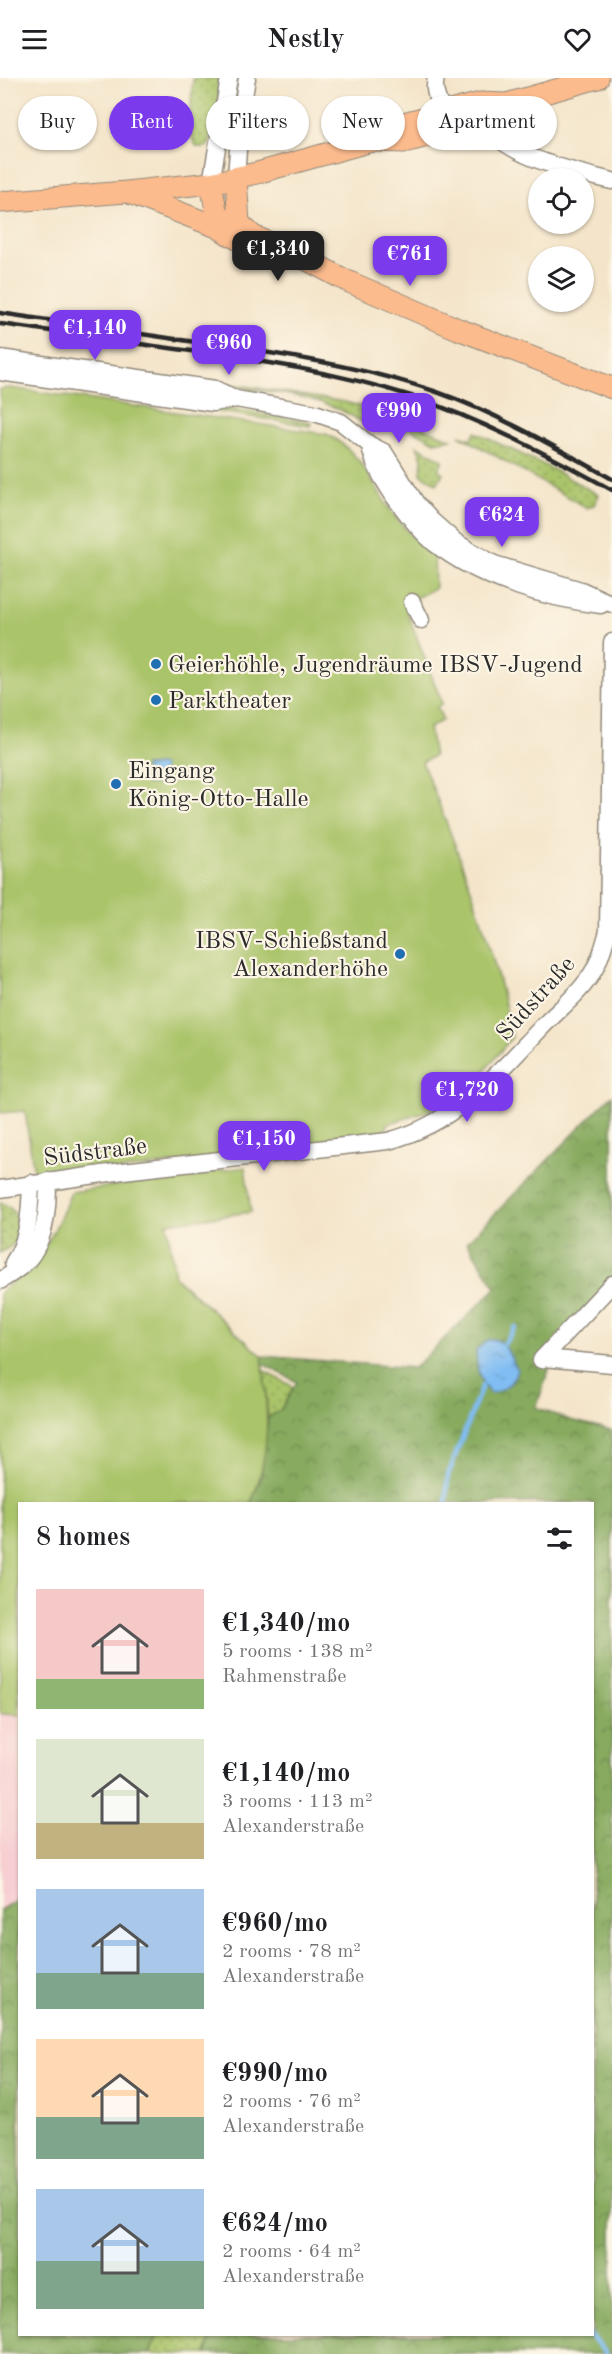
<!DOCTYPE html>
<html lang="en">
<head>
<meta charset="utf-8">
<style>
  :root { --surface:#fff; --page:#f2f2f2; --text:#202124; --muted:#757577; --accent:#7c3aed }
  body { margin:0; font-family:"Old Standard TT",serif; background:var(--page); color:var(--text); height:100vh; display:flex; flex-direction:column; font-size:22px; white-space:nowrap }
  * { box-sizing:border-box; margin:0 }
  p { font-size:20px; color:var(--muted) }
  .icon { flex:none; width:33px; height:33px; fill:none; stroke:currentColor; stroke-width:2; stroke-linecap:round; stroke-linejoin:round }
  .map { position:relative; flex:1; overflow:hidden }
  .details { position:absolute; left:18px; top:1424px; width:576px; height:834px; display:flex; flex-direction:column; background:var(--surface); border-radius:0px; box-shadow:0 2px 4px #0004 }
  .details>* { flex:none }
  .hud { position:absolute; left:18px; top:18px; width:576px; height:54px; display:flex; gap:12px }
  .tools { position:absolute; left:528px; top:90px; display:grid; gap:12px }
  .tools a { display:grid; place-items:center; width:66px; height:66px; border-radius:50%; background:var(--surface); box-shadow:0 2px 4px #0004; font-size:30px }
  .price { position:absolute; translate:-50% -51px; padding:0 14px; border-radius:12px; background:var(--accent); color:#fff; font-size:20px; line-height:39px; filter:drop-shadow(0 2px 3px #0008) }
  .price::after { content:''; position:absolute; left:50%; top:36px; width:18px; height:14px; margin-left:-9px; background:inherit; clip-path:polygon(0 0,100% 0,50% 100%) }
  .price.on { background:#222; color:#fff }
  ul { padding:0; list-style:none }
  li { display:flex; align-items:center; gap:18px; height:150px; padding:0 18px }
  li span { display:grid; place-items:center; flex:none; width:168px; height:120px; border-radius:0px; color:#555 }
  li>.icon { margin-inline-start:auto }
  span .icon { width:72px; height:72px; fill:#fffc; stroke-width:1 }
  li b { font-size:26px }
  h2 { display:flex; justify-content:space-between; align-items:center; height:72px; padding:0 18px; font-size:26px }
  .tag { padding:0 21px; border-radius:27px; background:var(--surface); box-shadow:0 2px 4px #0004; font-size:21px; line-height:54px }
  .tag.on { background:var(--accent); color:#fff }
  header { display:flex; justify-content:space-between; align-items:center; height:78px; padding:0 18px; background:var(--surface); font-size:27px; font-weight:800 }
  .map>svg:first-child { display:block }
  .built { fill:#f7cfd3 }
  .grass { fill:url(#grass-dots); stroke:#6a784a; stroke-width:1.5 }
  .forest { fill:url(#forest-crowns); stroke:#596a44; stroke-width:1.5 }
  .park { fill:#aac46a; stroke:#6a784a; stroke-width:1.5 }
  .water { fill:url(#water-ripples); stroke:#56748f; stroke-width:1.5 }
  .lines { fill:none; stroke-linecap:round; stroke-linejoin:round }
  .stream { stroke:#81bdf3; stroke-width:4.5 }
  .minor-casing { stroke:#90887a; stroke-width:19 }
  .major-casing { stroke:#90887a; stroke-width:23 }
  .minor { stroke:#fff; stroke-width:16 }
  .major { stroke:#fbbb8d; stroke-width:21 }
  .rail { stroke:#2b2b2b; stroke-width:4.5 }
  .poi-dot { fill:#1f6fb2; stroke:#fcf5e5; stroke-width:2 }
  .labels { text-anchor:middle; stroke-width:4.5; stroke-linejoin:round; paint-order:stroke }
  .poi-label { font-size:24px; fill:#2b2b2b; stroke:#fcf5e5; text-anchor:start }
  .street-label { font-size:24px; fill:#2b2b2b; stroke:#fcf5e5 }
</style>
</head>
<body>
<header><svg class="icon" aria-label="menu" viewBox="0 0 24 24"><path d="M4 6h16M4 12h16M4 18h16"/></svg>Nestly<svg class="icon" aria-label="heart" viewBox="0 0 24 24"><path d="M12 20l-8-8c-3-5 5-10 8-4 3-6 11-1 8 4z"/></svg></header>
<div class="map">
<svg width="612" height="2276" viewBox="0 0 612 2276">
  <defs>
    <pattern id="grass-dots" width="8" height="8" patternUnits="userSpaceOnUse" patternTransform="scale(1.5)"><rect width="8" height="8" fill="#aac46a"/><path d="M2 2h.1M6 6h.1" fill="none" stroke="#8b9f57" stroke-width="1.8" stroke-linecap="round"/></pattern>
    <pattern id="forest-crowns" width="20" height="18" patternUnits="userSpaceOnUse" patternTransform="scale(1.5)"><rect width="20" height="18" fill="#87aa5e"/><path d="M2 6a3 3 0 1 1 6 0M12 15a3 3 0 1 1 6 0" fill="none" stroke="#6f8b4e"/></pattern>
    <pattern id="water-ripples" width="26" height="14" patternUnits="userSpaceOnUse" patternTransform="scale(1.5)"><rect width="26" height="14" fill="#81bdf3"/><path d="M2 4q2-2 4 0t4 0M15 11q2-2 4 0t4 0" fill="none" stroke="#6a9ac5"/></pattern>
  </defs>
  <rect width="100%" height="100%" fill="#fcf5e5"/>
  <filter id="ink" filterUnits="userSpaceOnUse"><feTurbulence type="fractalNoise" baseFrequency=".0167" numOctaves="2"/><feDisplacementMap in="SourceGraphic" scale="12" xChannelSelector="R" yChannelSelector="G"/><feConvolveMatrix kernelMatrix="1 2 1 2 8 2 1 2 1" color-interpolation-filters="sRGB"/></filter>
  <filter id="wash" filterUnits="userSpaceOnUse"><feTurbulence type="fractalNoise" baseFrequency=".008" numOctaves="4" result="noise"/><feDisplacementMap in="SourceGraphic" scale="24" xChannelSelector="R" yChannelSelector="G"/><feGaussianBlur stdDeviation="1.35" result="paint"/><feColorMatrix in="noise" values="0 0 0 0 0 0 0 0 0 0 0 0 0 0 0 0 0 1.4 0 .05"/><feComposite in="paint" operator="in"/></filter>
  <g filter="url(#wash)">
    <rect width="100%" height="100%" fill="#f4e5ca"/>
    <polygon class="built" points="0,1634 2,1636 20,1637 19,1820 0,1832"/>
    <g class="grass">
      <polygon points="193,0 222,0 209,67 203,70 196,68 189,53"/>
      <path d="M219 304 345 324 398 339 451 361 435 364 408 349 405 352 389 349 373 353C327 314 272 315 216 307Z"/>
      <polygon points="213,328 311,344 310,348 213,333"/>
      <polygon points="475,354 552,391 599,417 594,427 587,430 459,357 471,361"/>
      <polygon points="417,368 443,382 438,392 443,395 437,406 421,396 422,380"/>
      <path d="M0 1125C17 1127 23 1154 13 1166 10 1170 4 1172 0 1175Z"/>
      <polygon points="264,1293 294,1309 281,1331 268,1340"/>
      <polygon points="158,2256 213,2256 206,2276 150,2276"/>
    </g>
    <g class="forest">
      <polygon points="612,1017 612,1219 553,1280 536,1330 570,1342 612,1352 612,2276 206,2276 213,2256 592,2256 592,1425 251,1425 261,1400 268,1340 281,1331 297,1304 263,1286 175,1199 262,1278 414,1290 496,1210 467,1164"/>
      <polygon points="19,1820 20,2256 158,2256 150,2276 0,2276 0,1832"/>
    </g>
    <g class="park">
      <path d="M11 310 326 356C360 372 371 404 391 433 402 449 418 465 434 475L435 510 404 526 442 625 437 629 443 642 429 650 434 678 422 684C459 773 493 864 512 959L474 1006 436 1031 387 1046 386 1059 35 1103 25 1033 0 1035V311Z"/>
      <path d="M245 1089 251 1134 167 1145 175 1199 262 1278C268 1332 272 1373 251 1425H20L19 1637 2 1636 0 1634V1214C40 1185 54 1158 71 1114Z"/>
    </g>
    <g class="water">
      <polygon points="163,687 164,706 145,706 145,688"/>
      <path d="M494 1261 504 1266 517 1291C513 1306 506 1311 491 1316 478 1304 477 1289 476 1272L487 1262Z"/>
    </g>
    <g class="lines">
      <g class="stream">
        <polyline points="504,1266 515,1249"/>
        <polyline points="446,1425 448,1397 482,1308"/>
        <polyline points="590,2256 606,2276"/>
      </g>
    </g>
  </g>
  <g filter="url(#ink)">
    <g class="lines">
      <g class="minor-casing">
        <g id="minor">
          <path d="M436 0C431 20 445 25 441 44"/>
          <path d="M486 42C494 77 581 95 612 103"/>
          <polyline points="236,100 240,44 247,0"/>
          <polyline points="211,105 229,0"/>
          <polyline points="0,280 215,311 236,321 315,335 341,344 370,367 384,374 416,425 431,442 457,465 494,486 581,512 612,526"/>
          <polyline points="0,294 213,325 236,321"/>
          <path d="M370 367C373 387 384 403 395 420 407 436 419 452 434 465 480 501 544 520 601 527"/>
          <polyline points="412,524 421,542"/>
          <path d="M0 1111 123 1093 388 1063C454 1046 496 998 541 950 559 931 581 915 594 892 601 880 604 867 608 853L612 564"/>
          <path d="M13 1185C29 1162 30 1133 31 1105"/>
          <path d="M0 1203C8 1198 16 1193 23 1187 46 1166 48 1131 48 1103"/>
          <polyline points="543,1280 612,1286"/>
          <polyline points="541,1282 612,1206"/>
        </g>
      </g>
      <g class="major-casing">
        <g id="major">
          <polyline points="373,63 400,46 481,25 506,26 598,0"/>
          <polyline points="236,100 239,145 253,158 292,174 347,203 458,251 612,310"/>
          <polyline points="211,105 216,132 228,156"/>
          <polyline points="132,116 217,149 261,175"/>
          <polyline points="0,124 126,114 211,105 257,95 372,63 404,64 416,61 486,42 506,26"/>
        </g>
      </g>
      <use href="#minor" class="minor"/>
      <use href="#major" class="major"/>
      <g class="rail">
        <path d="M0 235C67 245 135 255 202 265 282 276 361 288 437 314 499 336 555 369 612 401"/>
        <path d="M0 246C62 254 123 264 184 272 261 283 337 294 411 318 482 342 547 376 612 412"/>
      </g>
    </g>
  </g>
  <g class="poi-dot">
    <circle cx="156" cy="586" r="6"/>
    <circle cx="156" cy="622" r="6"/>
    <circle cx="116" cy="706" r="6"/>
    <circle cx="400" cy="876" r="6"/>
  </g>
  <g class="labels">
    <g class="poi-label">
      <text x="168" y="594">Geierhöhle, Jugendräume IBSV-Jugend</text>
      <text x="168" y="630">Parktheater</text>
      <text x="128" y="700">Eingang<tspan x="128" dy="28">König-Otto-Halle</tspan></text>
      <text x="388" y="870" text-anchor="end">IBSV-Schießstand<tspan x="388" dy="28">Alexanderhöhe</tspan></text>
    </g>
    <g class="street-label">
      <text transform="translate(535 920) rotate(-48)" y="8">Südstraße</text>
      <text transform="translate(95 1073) rotate(-7)" y="8">Südstraße</text>
    </g>
  </g>
</svg>
<div class="tools">
<a><svg class="icon" aria-label="locate" viewBox="0 0 24 24"><circle cx="12" cy="12" r="6"/><path d="M12 2v4M12 18v4M2 12h4M18 12h4"/></svg></a>
<a><svg class="icon" aria-label="layers" viewBox="0 0 24 24"><path d="M12 4l9 5-9 5-9-5zM3 14l9 5 9-5"/></svg></a>
</div>
<b class="price on" style="left:278px;top:204px">€1,340</b>
<b class="price" style="left:410px;top:209px">€761</b>
<b class="price" style="left:95px;top:283px">€1,140</b>
<b class="price" style="left:229px;top:298px">€960</b>
<b class="price" style="left:399px;top:366px">€990</b>
<b class="price" style="left:502px;top:470px">€624</b>
<b class="price" style="left:467px;top:1045px">€1,720</b>
<b class="price" style="left:264px;top:1094px">€1,150</b>
<div class="hud">
<a class="tag">Buy</a>
<a class="tag on">Rent</a>
<a class="tag">Filters</a>
<a class="tag">New</a>
<a class="tag">Apartment</a>
</div>
<section class="details">
<h2>8 homes<svg class="icon" aria-label="filters" viewBox="0 0 24 24"><path d="M4 7h16M4 17h16"/><circle cx="9" cy="7" r="2"/><circle cx="15" cy="17" r="2"/></svg></h2>
<ul>
<li><span style="background:linear-gradient(#f6c9c9 75%,#8fb573 0)"><svg class="icon" aria-label="home" viewBox="0 0 24 24"><path d="M3 11l9-7 9 7M6 9v11h12V9"/></svg></span><div><b>€1,340/mo</b><p>5 rooms · 138 m²</p><p>Rahmenstraße</p></div></li>
<li><span style="background:linear-gradient(#dfe7d0 70%,#c2b280 0)"><svg class="icon" aria-label="home" viewBox="0 0 24 24"><path d="M3 11l9-7 9 7M6 9v11h12V9"/></svg></span><div><b>€1,140/mo</b><p>3 rooms · 113 m²</p><p>Alexanderstraße</p></div></li>
<li><span style="background:linear-gradient(#a9c7e8 70%,#7fa58c 0)"><svg class="icon" aria-label="home" viewBox="0 0 24 24"><path d="M3 11l9-7 9 7M6 9v11h12V9"/></svg></span><div><b>€960/mo</b><p>2 rooms · 78 m²</p><p>Alexanderstraße</p></div></li>
<li><span style="background:linear-gradient(#ffd9b3 65%,#7fa58c 0)"><svg class="icon" aria-label="home" viewBox="0 0 24 24"><path d="M3 11l9-7 9 7M6 9v11h12V9"/></svg></span><div><b>€990/mo</b><p>2 rooms · 76 m²</p><p>Alexanderstraße</p></div></li>
<li><span style="background:linear-gradient(#a9c7e8 60%,#7fa58c 0)"><svg class="icon" aria-label="home" viewBox="0 0 24 24"><path d="M3 11l9-7 9 7M6 9v11h12V9"/></svg></span><div><b>€624/mo</b><p>2 rooms · 64 m²</p><p>Alexanderstraße</p></div></li>
</ul>
</section>
</div>
</body>
</html>
